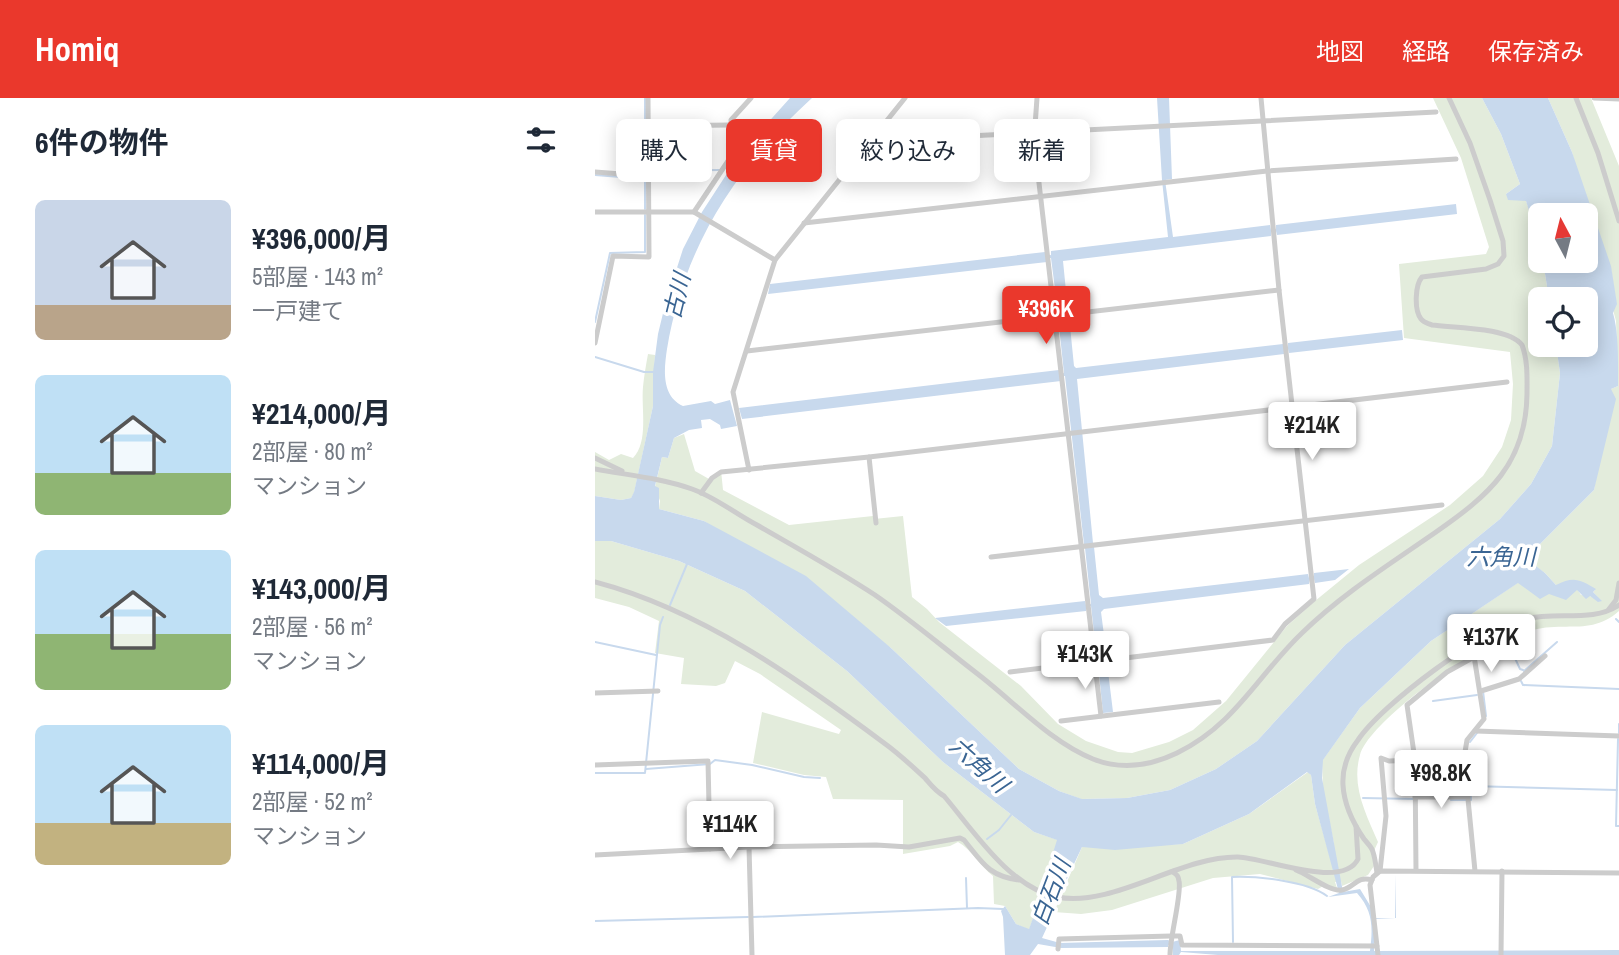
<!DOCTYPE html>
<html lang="ja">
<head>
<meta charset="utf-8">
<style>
  :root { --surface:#fff; --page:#f2f2f3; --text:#1f2937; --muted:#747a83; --accent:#ea382c }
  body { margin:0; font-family:"Archivo Narrow","Noto Sans JP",sans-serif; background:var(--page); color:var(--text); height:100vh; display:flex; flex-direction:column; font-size:26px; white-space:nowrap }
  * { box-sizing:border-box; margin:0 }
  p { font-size:23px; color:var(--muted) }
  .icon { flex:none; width:38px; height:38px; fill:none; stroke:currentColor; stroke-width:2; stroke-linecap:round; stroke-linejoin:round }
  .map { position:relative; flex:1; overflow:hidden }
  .panel { display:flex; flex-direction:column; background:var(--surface); width:595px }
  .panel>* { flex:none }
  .top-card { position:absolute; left:21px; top:21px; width:665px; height:63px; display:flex; gap:14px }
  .needle { width:46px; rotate:353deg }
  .controls { position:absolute; left:933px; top:105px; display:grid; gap:14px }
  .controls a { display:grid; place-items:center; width:70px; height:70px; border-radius:10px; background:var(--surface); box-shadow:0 4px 18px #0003; font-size:35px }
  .price { position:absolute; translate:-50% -60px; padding:0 16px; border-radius:7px; background:#fff; color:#222; font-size:23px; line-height:46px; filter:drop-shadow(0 2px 4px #0008) }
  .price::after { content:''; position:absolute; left:50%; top:42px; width:21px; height:16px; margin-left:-10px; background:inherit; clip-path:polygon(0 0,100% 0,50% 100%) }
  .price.on { background:var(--accent); color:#fff }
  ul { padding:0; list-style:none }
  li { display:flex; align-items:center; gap:21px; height:175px; padding:0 35px }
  li span { display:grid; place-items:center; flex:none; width:196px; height:140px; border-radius:10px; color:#555 }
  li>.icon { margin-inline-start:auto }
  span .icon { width:84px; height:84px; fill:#fffc; stroke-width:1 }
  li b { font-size:30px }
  h2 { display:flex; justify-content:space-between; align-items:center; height:84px; padding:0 35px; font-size:30px }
  .pill { padding:0 24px; border-radius:10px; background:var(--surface); box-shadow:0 4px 18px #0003; font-size:24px; line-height:63px }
  .pill.on { background:var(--accent); color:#fff }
  header { display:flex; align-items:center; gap:42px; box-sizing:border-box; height:98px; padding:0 35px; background:var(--accent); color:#fff }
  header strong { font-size:33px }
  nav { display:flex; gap:38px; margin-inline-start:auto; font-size:24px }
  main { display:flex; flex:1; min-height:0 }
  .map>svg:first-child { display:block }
  .green { fill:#e3ecdc }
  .water { fill:#c8d9ed; fill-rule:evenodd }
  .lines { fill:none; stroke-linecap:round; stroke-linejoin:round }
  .stream { stroke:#c8d9ed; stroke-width:2 }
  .minor { stroke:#ccc; stroke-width:5 }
  .labels { text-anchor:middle; stroke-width:7; stroke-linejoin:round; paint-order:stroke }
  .water-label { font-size:23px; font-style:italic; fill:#3a6593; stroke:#fff }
</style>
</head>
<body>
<header>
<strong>Homiq</strong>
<nav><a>地図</a><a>経路</a><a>保存済み</a></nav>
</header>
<main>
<section class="panel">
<h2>6件の物件<svg class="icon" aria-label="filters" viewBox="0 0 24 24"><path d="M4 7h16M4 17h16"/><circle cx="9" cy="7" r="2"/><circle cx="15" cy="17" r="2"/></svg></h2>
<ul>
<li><span style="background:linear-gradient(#c9d6e8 75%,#b9a48a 0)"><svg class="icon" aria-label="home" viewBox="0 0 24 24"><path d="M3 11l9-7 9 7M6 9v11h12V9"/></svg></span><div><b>¥396,000/月</b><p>5部屋 · 143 m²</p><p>一戸建て</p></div></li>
<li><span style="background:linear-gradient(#bfe0f5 70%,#8fb573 0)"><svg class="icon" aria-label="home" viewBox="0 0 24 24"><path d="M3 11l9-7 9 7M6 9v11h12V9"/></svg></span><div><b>¥214,000/月</b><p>2部屋 · 80 m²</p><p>マンション</p></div></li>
<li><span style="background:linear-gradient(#bfe0f5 60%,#8fb573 0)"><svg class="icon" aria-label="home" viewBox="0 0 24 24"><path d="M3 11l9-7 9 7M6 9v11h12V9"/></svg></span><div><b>¥143,000/月</b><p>2部屋 · 56 m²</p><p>マンション</p></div></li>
<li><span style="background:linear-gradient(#bfe0f5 70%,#c2b280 0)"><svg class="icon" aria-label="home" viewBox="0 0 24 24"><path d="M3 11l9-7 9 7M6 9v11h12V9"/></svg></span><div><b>¥114,000/月</b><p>2部屋 · 52 m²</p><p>マンション</p></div></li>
</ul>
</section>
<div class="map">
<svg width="1024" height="857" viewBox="0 0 1024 857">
  <rect width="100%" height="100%" fill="#fff"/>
  <g class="green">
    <polygon points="838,0 887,0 906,36 925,86 911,96 931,103 943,136 945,163 948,163 954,201 945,201 945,247 961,247 965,275 957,348 936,386 905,421 750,547 662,643 621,671 575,692 532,700 486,701 464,693 424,671 296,550 109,423 64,411 65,403 60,389 67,359 73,360 79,340 89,336 100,373 114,381 126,372 128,392 194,427 278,418 279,421 308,418 317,499 332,511 344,524 426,588 463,626 491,643 523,654 537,655 574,644 598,632 631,603 692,528 720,503 764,467 855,407 888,378 907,349 916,322 918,286 915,254 809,240 804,166 891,156 894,149 866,60"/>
    <path d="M953 0H996L1024 68V513C996 538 969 523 938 532 919 538 896 546 879 556 851 571 773 628 765 657 756 688 771 716 783 744L777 757 779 768 773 777 747 788 746 783 740 784 742 790 730 787 723 791 665 776 618 780 517 812 486 816 459 814 487 749 588 746 654 716 713 674 716 677 720 706 740 777 739 746 728 692 727 663 765 610 836 543 924 484 954 496 982 491 986 497 995 498 1006 503 998 494 1000 492 961 487 950 475 937 466 945 446 999 392 1016 291 1023 288 1021 223 977 54Z"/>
    <path d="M53 256 60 257 58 308 39 395 36 400 26 402 0 398V354L14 362 26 356 38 360C54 344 46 310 48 289 49 278 51 267 53 256Z"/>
    <path d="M0 443H16L84 463 150 493 252 573 348 664 439 734 463 742 451 776V784L434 832 421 826 410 808 399 806 398 778C385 768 377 752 363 744L355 748 308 756V702L238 701 231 679 209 677 158 665 167 614 244 636 246 632 165 576 140 563 130 585 121 588 86 586 89 560 60 555 64 523 34 509 0 500Z"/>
  </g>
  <g class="water">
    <path d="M195 0H217C141 69 89 148 72 251 69 271 66 298 88 308L116 303 120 306 135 302 142 328 126 331 125 327 115 321 106 322 107 330 94 332 79 340 73 360 67 359 60 388 64 390V411L109 423 211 478 296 550 424 671 464 693 487 701 532 700 575 692 621 671 662 643 750 547 905 421 936 386 957 348 965 275 961 247H990V201H954L948 163H990V117H945V148L931 103 913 102 911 96 925 86 906 36 887 0H953L977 54 1016 168 1022 206 1018 215C1024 236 1023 265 1023 288L1016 291 1021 301 999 392 945 446 937 465 950 475 961 487C978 478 985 481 1001 491L998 494 1007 503 1003 504 995 498 991 501 982 492 971 502 954 496 945 501 923 485 836 543 765 610 728 662 727 680 748 794 765 791 776 809 778 820H800L801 776V820L779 821V853L1024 852V857H623L586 854 584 857H578L577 847H573V849L466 850 443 846 435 857H410L408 819 406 813 410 808 421 826 434 831 451 784V777L462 742 439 734 348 664 252 573 150 493 84 463 16 443H0V398L26 402 36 400 39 394 58 308V274L63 236 70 207 88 151 107 114 144 57ZM712 674 716 677 720 706 744 795 733 799 762 795C778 813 778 829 775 853H586L585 842 577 844 573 842 465 845 447 840 459 814 454 811 461 789 465 790 467 783H471L487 749 520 752 588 746 654 716Z"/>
    <polygon points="562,0 574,0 577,81 570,82 578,139 675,127 676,132 681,131 681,127 861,106 862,116 682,137 681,133 676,133 676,138 468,163 473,213 469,214 470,218 474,218 479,268 481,270 688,246 689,250 693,249 693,245 807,232 808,242 694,255 693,251 689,256 482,281 498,445 495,445 499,449 504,497 508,500 713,476 714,480 719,479 719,475 754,471 740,482 720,485 719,481 715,481 714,486 509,511 506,514 512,560 509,565 512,565 518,614 508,615 503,566 506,565 502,561 496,508 491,509 491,513 351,528 340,520 490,503 491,507 496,506 490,450 493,446 489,446 470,278 465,279 466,283 147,321 144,310 464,272 465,276 469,275 463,219 467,215 463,214 456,160 451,160 452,164 173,196 175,186 450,154 451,158 456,157 456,153 573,139 567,82"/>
  </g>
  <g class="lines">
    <g class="stream">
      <polyline points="56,73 124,72"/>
      <polyline points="0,77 51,81"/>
      <polyline points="50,111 50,0"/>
      <polyline points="0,224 15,155 50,154 50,117"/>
      <polyline points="0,259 49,274 60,274"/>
      <polyline points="75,507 92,466"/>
      <polyline points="1021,521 1024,524"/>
      <polyline points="0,544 61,557"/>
      <polyline points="918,556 925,571 928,572"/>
      <polyline points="929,573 962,544"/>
      <polyline points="926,583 928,587 1024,591"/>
      <polyline points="888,593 891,618"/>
      <polyline points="838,603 882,597"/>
      <polyline points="1024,635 1024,626"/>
      <polyline points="1023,641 1021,728 1024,728"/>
      <polyline points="875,644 882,635"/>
      <polyline points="51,671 115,666 120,662 157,667 209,679 225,680"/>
      <polyline points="0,675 50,675 65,527 68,519"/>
      <polyline points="768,700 819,701"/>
      <polyline points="856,702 876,702 875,688 1022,692"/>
      <polyline points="392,741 404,732 416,717"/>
      <polyline points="371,780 372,810"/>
      <polyline points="158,819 383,810 408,811"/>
      <polyline points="0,823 153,819"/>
      <path d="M638 844 637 779C662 778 712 783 732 798"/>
    </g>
    <g class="minor">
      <polyline points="442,0 439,42 506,618"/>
      <polyline points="981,0 1003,55 1024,123"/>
      <polyline points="999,0 1024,1"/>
      <polyline points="53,28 136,27"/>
      <polyline points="275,43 841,14"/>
      <polyline points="0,74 53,78"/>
      <polyline points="0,114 99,114 180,162"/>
      <polyline points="99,114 137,57 136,22 156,0"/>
      <polyline points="209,125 672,73 861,61"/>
      <polyline points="0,245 18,158 54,159 53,0"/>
      <polyline points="152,253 684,192"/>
      <polyline points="274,359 281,425"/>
      <polyline points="0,360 27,373"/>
      <path d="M0 371C32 377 66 380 97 391 120 399 141 416 162 427 202 450 242 472 280 497 316 522 349 550 384 577 419 604 457 645 498 661 526 672 555 668 582 655 640 627 663 577 707 535 747 496 795 466 841 434 894 397 931 366 932 296 932 280 933 263 927 247 913 229 860 230 837 227 833 225 829 225 826 221 819 212 820 187 827 179L891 171 903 166 909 158 908 143 895 102 875 45 854 0"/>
      <polyline points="154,372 138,294 180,162 310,0"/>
      <polyline points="106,395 117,380 126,374 274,359 912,284"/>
      <polyline points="396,459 847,407"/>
      <path d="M0 484C106 512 202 580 289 645 303 655 317 668 330 680 336 687 340 693 349 698 378 732 415 790 462 799 518 810 585 758 643 759 671 760 748 792 763 761L761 728"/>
      <polyline points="1014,511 1021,502 1024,485"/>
      <polyline points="879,558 889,621 872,642 869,660 880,773"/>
      <polyline points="415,574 678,542 690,526 719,501 684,192 666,0"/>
      <polyline points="886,593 924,581 950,558"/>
      <polyline points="0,595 63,593"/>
      <polyline points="466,623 624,604"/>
      <polyline points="881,633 1024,638"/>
      <polyline points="819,658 869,660"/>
      <polyline points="0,667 113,663 115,751"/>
      <polyline points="820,699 872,699"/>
      <polyline points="154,749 157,857"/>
      <path d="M0 757 154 749 281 747 314 749 365 740 369 742C387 764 393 778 424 782"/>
      <path d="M701 772C714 777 735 794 747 792 759 790 762 777 777 782"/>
      <polyline points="821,772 820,662 812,607 852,574 897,549"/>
      <polyline points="785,773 791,718 786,660 794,663 820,662"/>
      <path d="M782 775C781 768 780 760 778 754 777 749 772 745 769 741 758 725 749 706 748 687 747 670 753 655 763 642 787 606 889 530 931 521 962 513 997 525 1024 507"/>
      <polyline points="463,851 464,841 576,838 585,838 587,847 782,848"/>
      <path d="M575 857C575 838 587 796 584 783 583 777 582 777 578 774"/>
      <polyline points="783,857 775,787 778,779 785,773 1024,775"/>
      <polyline points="906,857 907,773"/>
    </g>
  </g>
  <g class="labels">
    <g class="water-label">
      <text transform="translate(82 198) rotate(-76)" y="8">古川</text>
      <text x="906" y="467">六角川</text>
      <text transform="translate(384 667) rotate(42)" y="8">六角川</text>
      <text transform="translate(456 794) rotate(-69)" y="8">白石川</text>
    </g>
  </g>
</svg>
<div class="controls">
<a><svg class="needle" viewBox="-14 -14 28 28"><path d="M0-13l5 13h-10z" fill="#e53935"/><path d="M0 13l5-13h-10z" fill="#747a83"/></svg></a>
<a><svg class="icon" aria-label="locate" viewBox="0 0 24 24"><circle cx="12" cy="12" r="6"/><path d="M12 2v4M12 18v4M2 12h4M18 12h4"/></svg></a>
</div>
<b class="price on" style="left:451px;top:248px">¥396K</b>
<b class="price" style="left:717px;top:364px">¥214K</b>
<b class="price" style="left:896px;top:576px">¥137K</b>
<b class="price" style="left:490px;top:593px">¥143K</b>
<b class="price" style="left:846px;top:712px">¥98.8K</b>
<b class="price" style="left:135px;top:763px">¥114K</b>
<div class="top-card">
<a class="pill">購入</a>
<a class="pill on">賃貸</a>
<a class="pill">絞り込み</a>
<a class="pill">新着</a>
</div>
</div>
</main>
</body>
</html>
